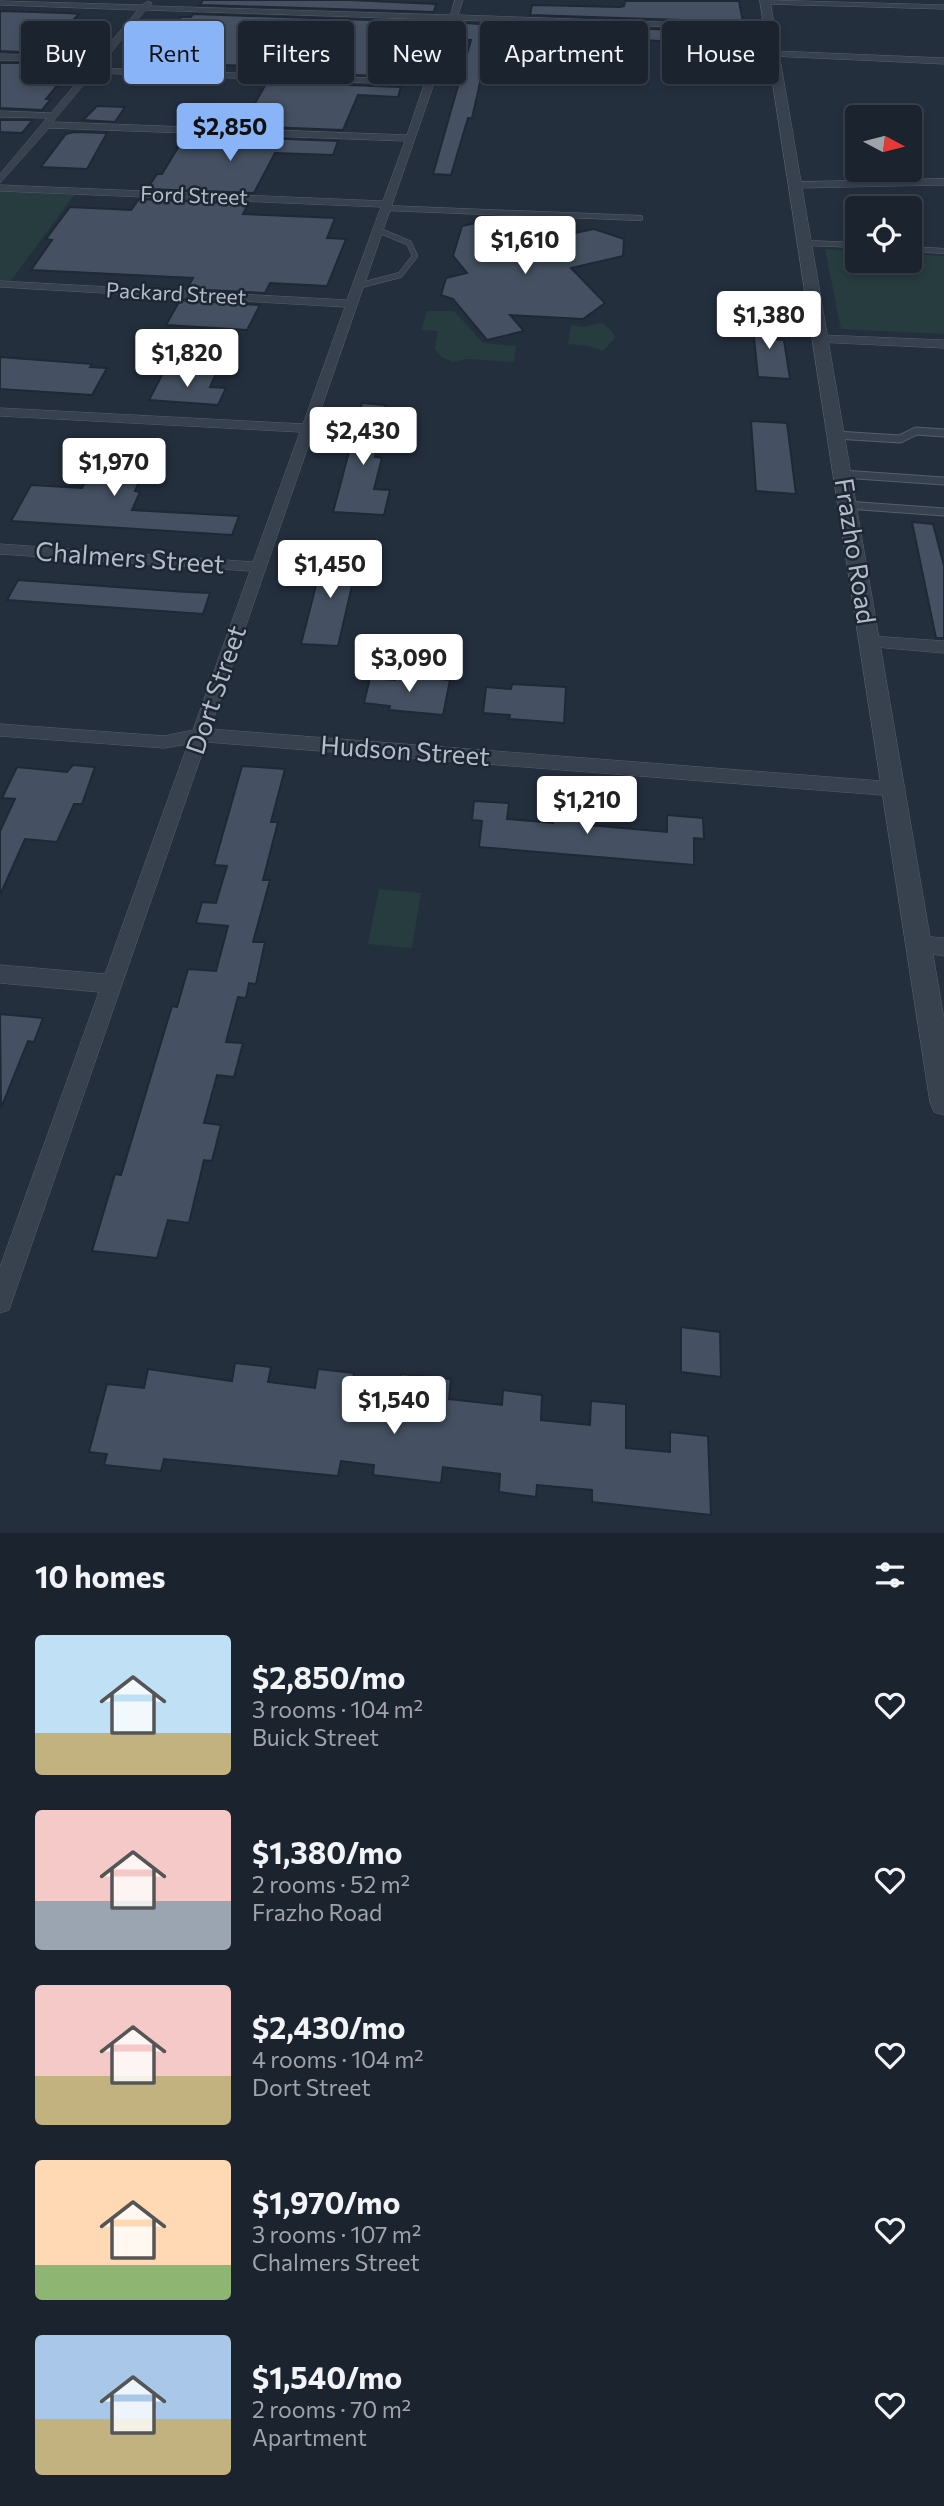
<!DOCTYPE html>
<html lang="en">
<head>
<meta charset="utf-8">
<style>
  :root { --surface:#1b232e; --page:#242b36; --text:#f1f3f6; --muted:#a0a4aa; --line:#39404a; --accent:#8ab4f8 }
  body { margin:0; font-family:Commissioner,sans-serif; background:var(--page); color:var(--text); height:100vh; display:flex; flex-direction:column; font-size:26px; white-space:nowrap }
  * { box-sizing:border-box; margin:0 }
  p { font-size:23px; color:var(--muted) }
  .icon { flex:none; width:38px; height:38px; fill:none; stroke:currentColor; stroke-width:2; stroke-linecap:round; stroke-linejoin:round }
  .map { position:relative; height:1533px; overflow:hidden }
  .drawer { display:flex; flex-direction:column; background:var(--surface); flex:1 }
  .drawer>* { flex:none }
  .hud { position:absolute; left:21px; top:21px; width:903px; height:63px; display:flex; gap:14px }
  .needle { width:46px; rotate:97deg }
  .controls { position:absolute; left:845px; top:105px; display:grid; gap:14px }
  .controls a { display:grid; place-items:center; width:77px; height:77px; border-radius:7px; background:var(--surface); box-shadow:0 4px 10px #0003,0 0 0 2px var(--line); font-size:35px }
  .price { position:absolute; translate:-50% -60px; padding:0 16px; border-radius:7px; background:#fff; color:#222; font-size:23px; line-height:46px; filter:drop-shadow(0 2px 4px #0008) }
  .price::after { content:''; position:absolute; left:50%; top:42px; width:21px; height:16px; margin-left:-10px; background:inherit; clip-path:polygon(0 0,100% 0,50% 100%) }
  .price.on { background:var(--accent); color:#111 }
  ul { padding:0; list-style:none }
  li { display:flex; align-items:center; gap:21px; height:175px; padding:0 35px }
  li span { display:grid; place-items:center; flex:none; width:196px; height:140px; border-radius:7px; color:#555 }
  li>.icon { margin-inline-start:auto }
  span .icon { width:84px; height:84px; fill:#fffc; stroke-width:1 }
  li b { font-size:30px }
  h2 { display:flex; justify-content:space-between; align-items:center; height:84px; padding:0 35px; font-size:30px }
  .tag { padding:0 24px; border-radius:7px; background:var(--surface); box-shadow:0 4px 10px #0003,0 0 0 2px var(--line); font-size:24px; line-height:63px }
  .tag.on { background:var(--accent); color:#111 }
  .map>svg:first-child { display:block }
  .green { fill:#263c3f }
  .building { fill:#455162; stroke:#1f2835; stroke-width:2 }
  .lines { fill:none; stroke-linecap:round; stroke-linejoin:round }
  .service-far1-casing { stroke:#565f6c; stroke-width:6 }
  .service-casing { stroke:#565f6c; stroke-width:9 }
  .minor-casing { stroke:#565f6c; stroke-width:1 }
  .tertiary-casing { stroke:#565f6c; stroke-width:1 }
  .service-far1 { stroke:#38414e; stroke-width:5 }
  .service { stroke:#38414e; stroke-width:7 }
  .minor { fill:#38414e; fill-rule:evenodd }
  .tertiary { fill:#38414e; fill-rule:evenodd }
  .labels { text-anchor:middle; stroke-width:5; stroke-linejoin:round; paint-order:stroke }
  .far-street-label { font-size:21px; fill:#b4bcc9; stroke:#1d2633 }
  .street-label { font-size:26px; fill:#b4bcc9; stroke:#1d2633 }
</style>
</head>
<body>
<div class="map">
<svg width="944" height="1533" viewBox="0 0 944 1533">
  <rect width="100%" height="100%" fill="#242f3e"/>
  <g class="green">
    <polygon points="0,191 74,195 10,282 0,281"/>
    <polygon points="825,249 857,251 858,261 910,261 910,254 944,256 944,334 841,329"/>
    <polygon points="427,311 454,311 483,343 516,346 514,362 467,359 453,362 441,357 435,349 438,331 421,330"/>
    <polygon points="602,323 612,331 615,338 603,351 589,346 568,344 571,325 582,327"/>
    <polygon points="379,889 421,893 412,948 368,944"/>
  </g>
  <g class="building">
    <polygon points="203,0 350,0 436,4 434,12 200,5"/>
    <polygon points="625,1 739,1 743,22 530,15 532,5 620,7 624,6"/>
    <polygon points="0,11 66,13 79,14 41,53 0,51"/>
    <polygon points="193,14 430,22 423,44 420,44 415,58 411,58 405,77 272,72 275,67 148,62 181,17 191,17"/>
    <polygon points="466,23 527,28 528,25 744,32 748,56 677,50 677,42 642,40 642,44 590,42 567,43 566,47 515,48 509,75 482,74 472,118 468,118 451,175 433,174 471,40 463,40"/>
    <polygon points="0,63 31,63 20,76 61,81 46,99 51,99 42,110 0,108"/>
    <polygon points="267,82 401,87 398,97 358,95 343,130 242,126"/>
    <polygon points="97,106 125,107 115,122 83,120"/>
    <polygon points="0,120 33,120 22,133 0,132"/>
    <polygon points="74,132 107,133 87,169 41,167 66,134"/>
    <polygon points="236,137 338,141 333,155 275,153 254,193 147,189 157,174 162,174 182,141 233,143"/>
    <polygon points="139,199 248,204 243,214 335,218 327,238 346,239 327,286 270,283 265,293 187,289 193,278 31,270 52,240 46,239 70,207 131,210"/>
    <polygon points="490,220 515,229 512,239 565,242 565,235 594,229 624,239 623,256 571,268 605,303 583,319 510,315 524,331 487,340 453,299 441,295 446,278 467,273 453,256 462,226"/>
    <polygon points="180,300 260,305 247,330 166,325"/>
    <polygon points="752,317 771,318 773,339 784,340 790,379 758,377"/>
    <polygon points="0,357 92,364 90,367 107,368 92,395 0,389"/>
    <polygon points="164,371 216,374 210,387 226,388 218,405 149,400"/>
    <polygon points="362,403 385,405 375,457 382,458 374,489 390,490 384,515 333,512"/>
    <polygon points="751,421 787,423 796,494 756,491"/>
    <polygon points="108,440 157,442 135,491 140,492 132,510 239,516 232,535 11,521 31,485 82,488"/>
    <polygon points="912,522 933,524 944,566 944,638 936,638"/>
    <polygon points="324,554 359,556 338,646 301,644"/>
    <polygon points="18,580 187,592 210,593 203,614 7,600"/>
    <polygon points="396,675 450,680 443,715 389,710 390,706 364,703 370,678 395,680"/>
    <polygon points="512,684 566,687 564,723 509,719 510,715 483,713 486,687 511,689"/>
    <polygon points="73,765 95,767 82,804 74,804 57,842 25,839 0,895 0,831 15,799 2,798 17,767 67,772"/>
    <polygon points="242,766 285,769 271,822 278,822 263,880 270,880 253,942 265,942 256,984 249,983 246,998 238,997 226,1042 243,1043 234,1077 217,1075 204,1123 221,1125 212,1161 204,1160 189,1223 168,1220 157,1258 92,1251 115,1174 121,1175 172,1006 177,1007 188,969 216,971 228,926 196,923 202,902 216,903 227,866 214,865"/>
    <polygon points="474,801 509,803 507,819 553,823 554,806 590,809 589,825 667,832 667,815 703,818 704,839 694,838 694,865 479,847 482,821 472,820"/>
    <polygon points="0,1014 43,1018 34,1042 28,1041 1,1108"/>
    <polygon points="681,1327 720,1332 721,1377 681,1372"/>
    <polygon points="235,1363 271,1367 268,1382 315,1388 318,1369 354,1373 351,1393 398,1397 401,1374 451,1379 449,1399 502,1405 503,1390 542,1395 541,1420 590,1425 591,1401 626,1404 626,1448 670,1452 670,1432 708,1436 711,1515 592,1502 592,1490 537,1485 536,1497 499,1492 500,1474 443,1467 441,1483 373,1475 374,1465 341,1461 338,1476 164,1459 161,1471 104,1465 107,1454 89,1452 107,1384 144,1388 148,1369 232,1381"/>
  </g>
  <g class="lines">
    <g class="service-far1-casing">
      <g id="service-far1">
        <polyline points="386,208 640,218"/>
        <polyline points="805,243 858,245"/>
        <polyline points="910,249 944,251"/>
        <polyline points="358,286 400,275 415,256 409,243 378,230"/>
      </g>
    </g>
    <g class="service-casing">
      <g id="service">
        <polyline points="836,435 900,439 916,431 944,433"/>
        <polyline points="842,474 944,481"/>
        <polyline points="847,505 944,512"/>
      </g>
    </g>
    <g class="minor-casing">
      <g id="minor">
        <path d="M455 0H463L458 15 770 26 774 28 770 30 456 20 210 729 894 782 900 784 903 789 900 794 894 796 206 742 12 1301 9 1310 0 1313V1267L99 992 0 983V965L105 974 188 744 164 748 0 736V724L164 736 193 730 250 571 0 554V544L253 562 300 432 0 416V408L303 424 345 307 0 287V281L347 300 381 207 0 191V185L383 201 405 141 49 128 0 183V174L47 118 0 117V111L51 113 94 62 0 60V54L98 57 138 10 0 5V1L142 5 148 1 152 3 150 6 450 15ZM146 10 448 20 426 80 99 68ZM94 73 424 85 407 135 53 122Z"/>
        <polygon points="765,0 944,5 944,9 766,4 762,2"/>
        <polygon points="775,51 944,58 944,64 772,56"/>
        <polygon points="944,179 944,185 796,188 791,185 796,182"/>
        <polygon points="820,335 944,340 944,348 816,342 816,336"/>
        <polygon points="870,636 944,641 944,653 864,646 862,642 864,638"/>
        <polygon points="920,936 944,938 944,956 913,951 910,945 913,939"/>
      </g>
    </g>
    <g class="tertiary-casing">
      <polygon id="tertiary" points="760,0 770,0 944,1019 944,1115 934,1112 930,1102"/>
    </g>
    <use href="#service-far1" class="service-far1"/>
    <use href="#service" class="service"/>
    <use href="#minor" class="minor"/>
    <use href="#tertiary" class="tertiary"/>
  </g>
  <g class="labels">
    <g class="far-street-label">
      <text transform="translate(194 196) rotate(2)" y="7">Ford Street</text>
      <text transform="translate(176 294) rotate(3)" y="7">Packard Street</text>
    </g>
    <g class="street-label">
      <text transform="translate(855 551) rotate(81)" y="9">Frazho Road</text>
      <text transform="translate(130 558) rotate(4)" y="9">Chalmers Street</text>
      <text transform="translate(216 690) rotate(-71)" y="9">Dort Street</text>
      <text transform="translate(405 751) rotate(4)" y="9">Hudson Street</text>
    </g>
  </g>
</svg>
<div class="controls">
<a><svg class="needle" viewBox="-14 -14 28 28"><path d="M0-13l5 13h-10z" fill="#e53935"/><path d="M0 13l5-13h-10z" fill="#a0a4aa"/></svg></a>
<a><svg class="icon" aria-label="locate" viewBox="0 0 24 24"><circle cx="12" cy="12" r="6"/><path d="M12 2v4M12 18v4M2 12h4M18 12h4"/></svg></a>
</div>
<b class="price on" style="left:230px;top:163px">$2,850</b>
<b class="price" style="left:525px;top:276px">$1,610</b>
<b class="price" style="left:769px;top:351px">$1,380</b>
<b class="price" style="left:187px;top:389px">$1,820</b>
<b class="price" style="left:363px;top:467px">$2,430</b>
<b class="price" style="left:114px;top:498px">$1,970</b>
<b class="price" style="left:330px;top:600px">$1,450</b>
<b class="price" style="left:409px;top:694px">$3,090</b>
<b class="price" style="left:587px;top:836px">$1,210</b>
<b class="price" style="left:394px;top:1436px">$1,540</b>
<div class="hud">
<a class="tag">Buy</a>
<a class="tag on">Rent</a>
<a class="tag">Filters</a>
<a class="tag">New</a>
<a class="tag">Apartment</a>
<a class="tag">House</a>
</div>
</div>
<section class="drawer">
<h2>10 homes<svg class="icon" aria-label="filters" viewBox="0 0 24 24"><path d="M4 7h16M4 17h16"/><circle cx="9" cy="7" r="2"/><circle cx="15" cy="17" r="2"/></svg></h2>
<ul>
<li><span style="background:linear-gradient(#bfe0f5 70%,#c2b280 0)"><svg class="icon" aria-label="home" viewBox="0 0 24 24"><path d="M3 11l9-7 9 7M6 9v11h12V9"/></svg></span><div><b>$2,850/mo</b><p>3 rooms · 104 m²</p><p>Buick Street</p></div><svg class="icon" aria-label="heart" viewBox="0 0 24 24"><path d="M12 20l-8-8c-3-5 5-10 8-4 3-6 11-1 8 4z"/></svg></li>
<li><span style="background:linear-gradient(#f6c9c9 65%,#9aa5b1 0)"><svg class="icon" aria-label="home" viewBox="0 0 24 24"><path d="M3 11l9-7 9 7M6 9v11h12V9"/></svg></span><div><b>$1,380/mo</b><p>2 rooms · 52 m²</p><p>Frazho Road</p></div><svg class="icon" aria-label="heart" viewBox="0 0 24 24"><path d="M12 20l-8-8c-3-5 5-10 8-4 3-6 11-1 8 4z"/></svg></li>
<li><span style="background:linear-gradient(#f6c9c9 65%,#c2b280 0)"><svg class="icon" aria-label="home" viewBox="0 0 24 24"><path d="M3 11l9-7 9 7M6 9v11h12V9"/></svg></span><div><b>$2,430/mo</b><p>4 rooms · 104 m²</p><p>Dort Street</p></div><svg class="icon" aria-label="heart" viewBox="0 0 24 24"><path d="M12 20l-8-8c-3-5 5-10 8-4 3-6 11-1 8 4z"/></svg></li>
<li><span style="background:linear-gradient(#ffd9b3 75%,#8fb573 0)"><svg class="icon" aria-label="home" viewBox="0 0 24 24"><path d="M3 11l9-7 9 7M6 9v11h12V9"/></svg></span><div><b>$1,970/mo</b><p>3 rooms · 107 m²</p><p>Chalmers Street</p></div><svg class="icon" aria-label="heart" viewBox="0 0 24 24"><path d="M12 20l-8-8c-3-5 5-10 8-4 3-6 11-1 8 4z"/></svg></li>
<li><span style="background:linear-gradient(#a9c7e8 60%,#c2b280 0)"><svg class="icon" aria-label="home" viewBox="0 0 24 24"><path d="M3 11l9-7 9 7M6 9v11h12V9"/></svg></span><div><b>$1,540/mo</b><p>2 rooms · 70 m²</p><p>Apartment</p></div><svg class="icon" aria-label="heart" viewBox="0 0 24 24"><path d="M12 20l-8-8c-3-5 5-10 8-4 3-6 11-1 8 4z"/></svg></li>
</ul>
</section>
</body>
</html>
